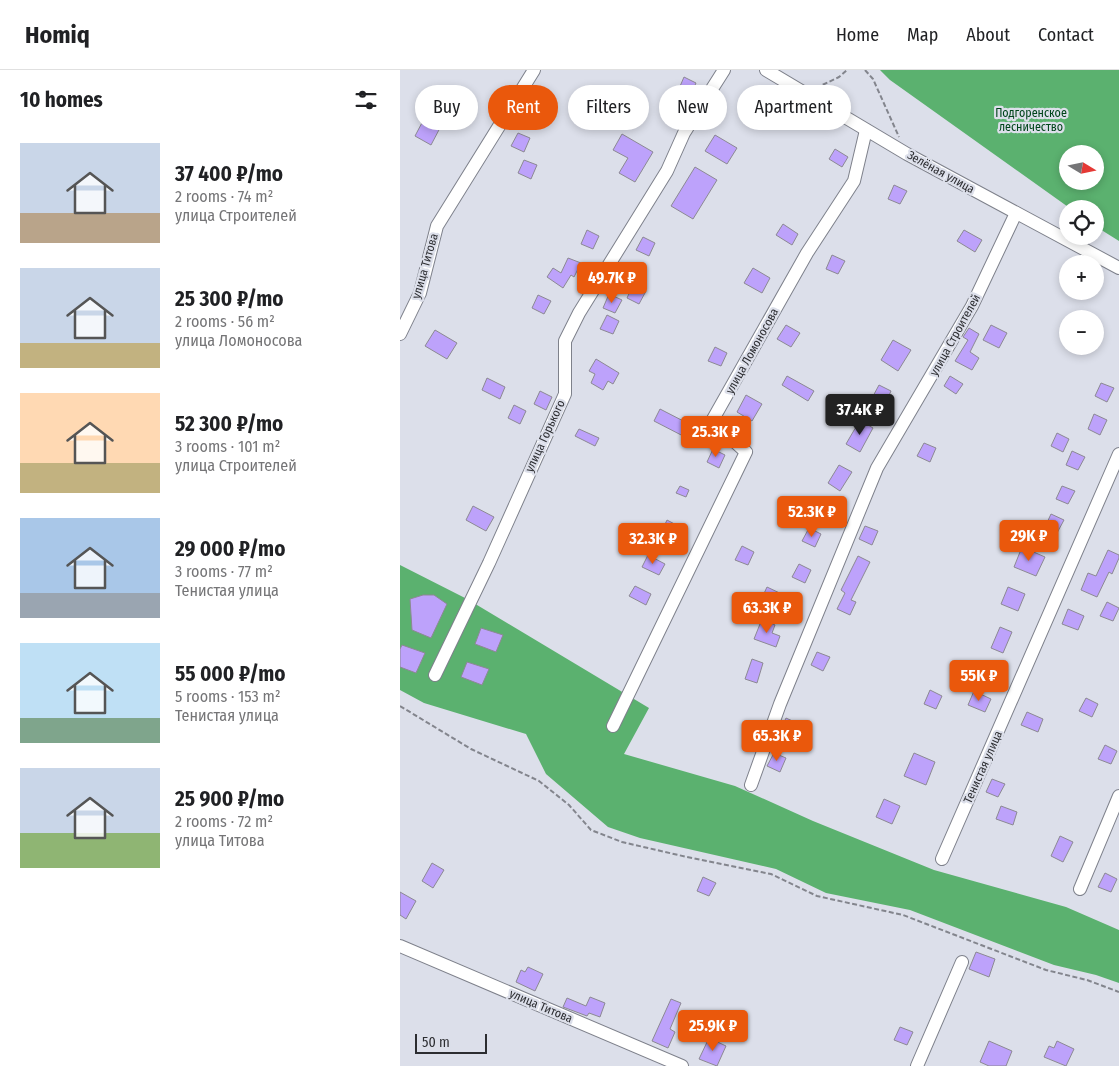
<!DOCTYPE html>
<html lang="en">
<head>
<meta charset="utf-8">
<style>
  :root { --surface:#fff; --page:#f2f2f2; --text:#202124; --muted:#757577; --line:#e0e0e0; --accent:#ea580c }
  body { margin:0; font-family:"Fira Sans Condensed",sans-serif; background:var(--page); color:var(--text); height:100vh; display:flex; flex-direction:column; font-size:19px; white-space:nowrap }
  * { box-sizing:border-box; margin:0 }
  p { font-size:16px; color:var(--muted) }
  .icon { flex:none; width:28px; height:28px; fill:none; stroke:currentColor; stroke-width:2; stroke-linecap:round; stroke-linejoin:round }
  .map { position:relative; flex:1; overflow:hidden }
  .details { display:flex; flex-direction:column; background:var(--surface); width:400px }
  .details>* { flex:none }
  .guide { position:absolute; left:15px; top:15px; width:475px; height:45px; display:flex; gap:10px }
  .needle { width:32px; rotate:100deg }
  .buttons { position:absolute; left:659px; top:75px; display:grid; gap:10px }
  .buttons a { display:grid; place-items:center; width:45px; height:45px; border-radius:50%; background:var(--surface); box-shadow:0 2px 8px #0003; font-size:25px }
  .scale { position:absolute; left:15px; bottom:12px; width:72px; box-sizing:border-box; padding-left:5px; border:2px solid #2c2d31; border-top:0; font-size:14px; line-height:18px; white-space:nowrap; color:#2c2d31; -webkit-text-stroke:4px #dcdfea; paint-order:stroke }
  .price { position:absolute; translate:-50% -42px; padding:0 11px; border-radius:5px; background:var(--accent); color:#fff; font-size:16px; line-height:32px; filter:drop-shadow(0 1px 2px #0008) }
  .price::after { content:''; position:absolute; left:50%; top:30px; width:15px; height:11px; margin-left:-8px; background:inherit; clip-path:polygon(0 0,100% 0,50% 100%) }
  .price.on { background:#222; color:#fff }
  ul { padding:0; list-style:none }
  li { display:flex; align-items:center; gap:15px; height:125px; padding:0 20px }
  li span { display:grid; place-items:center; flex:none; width:140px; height:100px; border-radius:0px; color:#555 }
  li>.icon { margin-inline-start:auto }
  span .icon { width:60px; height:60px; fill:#fffc; stroke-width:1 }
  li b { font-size:21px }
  h2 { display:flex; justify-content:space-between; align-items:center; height:60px; padding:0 20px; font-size:21px }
  .tag { padding:0 18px; border-radius:22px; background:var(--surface); box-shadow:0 2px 8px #0003; font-size:18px; line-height:45px }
  .tag.on { background:var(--accent); color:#fff }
  header { display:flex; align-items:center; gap:30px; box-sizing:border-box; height:70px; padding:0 25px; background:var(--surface); border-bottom:1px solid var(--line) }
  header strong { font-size:24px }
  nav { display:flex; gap:28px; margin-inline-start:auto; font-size:18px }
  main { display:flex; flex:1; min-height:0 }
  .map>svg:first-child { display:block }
  .forest { fill:#5bb16f; fill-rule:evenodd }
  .building { fill:#bda2fb; stroke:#8c8993 }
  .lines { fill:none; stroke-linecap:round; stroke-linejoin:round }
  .minor-casing { stroke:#7e818b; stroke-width:14 }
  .path { stroke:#83858d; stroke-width:2; stroke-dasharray:5 2.5; stroke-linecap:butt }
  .minor { stroke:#fff; stroke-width:12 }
  .labels { text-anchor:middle; stroke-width:4.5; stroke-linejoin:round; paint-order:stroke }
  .park-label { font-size:12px; fill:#00451b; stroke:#dcdfea }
  .street-label { font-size:12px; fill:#2c2d31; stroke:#dcdfea }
</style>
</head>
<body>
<header>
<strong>Homiq</strong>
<nav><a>Home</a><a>Map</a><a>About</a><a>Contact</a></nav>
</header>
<main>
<section class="details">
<h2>10 homes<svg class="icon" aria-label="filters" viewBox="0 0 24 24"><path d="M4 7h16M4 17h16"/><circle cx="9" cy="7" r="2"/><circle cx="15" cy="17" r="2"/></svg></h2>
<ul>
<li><span style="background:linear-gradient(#c9d6e8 70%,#b9a48a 0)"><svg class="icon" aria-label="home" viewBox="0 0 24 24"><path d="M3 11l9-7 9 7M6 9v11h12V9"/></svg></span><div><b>37 400 ₽/mo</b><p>2 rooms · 74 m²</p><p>улица Строителей</p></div></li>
<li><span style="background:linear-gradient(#c9d6e8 75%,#c2b280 0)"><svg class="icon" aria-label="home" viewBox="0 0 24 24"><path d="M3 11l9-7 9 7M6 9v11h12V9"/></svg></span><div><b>25 300 ₽/mo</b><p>2 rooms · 56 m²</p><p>улица Ломоносова</p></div></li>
<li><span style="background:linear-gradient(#ffd9b3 70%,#c2b280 0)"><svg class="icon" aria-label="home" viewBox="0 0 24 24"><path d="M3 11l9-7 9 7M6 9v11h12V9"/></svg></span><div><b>52 300 ₽/mo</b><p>3 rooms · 101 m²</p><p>улица Строителей</p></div></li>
<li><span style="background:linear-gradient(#a9c7e8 75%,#9aa5b1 0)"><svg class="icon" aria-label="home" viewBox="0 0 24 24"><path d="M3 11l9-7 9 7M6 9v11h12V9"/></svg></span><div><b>29 000 ₽/mo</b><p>3 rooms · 77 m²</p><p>Тенистая улица</p></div></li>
<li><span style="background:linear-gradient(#bfe0f5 75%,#7fa58c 0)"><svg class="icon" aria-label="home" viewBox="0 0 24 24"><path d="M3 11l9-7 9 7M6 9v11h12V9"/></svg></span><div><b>55 000 ₽/mo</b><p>5 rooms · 153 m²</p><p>Тенистая улица</p></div></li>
<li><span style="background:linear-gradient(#c9d6e8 65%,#8fb573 0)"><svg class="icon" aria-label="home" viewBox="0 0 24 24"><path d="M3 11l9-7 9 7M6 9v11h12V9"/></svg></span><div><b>25 900 ₽/mo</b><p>2 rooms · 72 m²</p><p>улица Титова</p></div></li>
</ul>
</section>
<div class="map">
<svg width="719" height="996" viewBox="0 0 719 996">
  <rect width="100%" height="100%" fill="#dcdfea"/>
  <g class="forest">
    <path d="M480 0H719V171L695 156V139H671L490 10ZM668 84H695V111H668Z"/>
    <polygon points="0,495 67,529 249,638 224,684 335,716 413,751 534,800 666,837 719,860 719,913 696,905 654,895 510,840 426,823 376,799 240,768 208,757 146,704 126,664 24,633 0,620"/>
  </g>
  <g class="building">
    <polygon points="284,7 296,13 290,26 278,21"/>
    <polygon points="25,47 41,56 31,75 15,66"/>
    <polygon points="118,63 130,68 124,82 111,76"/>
    <polygon points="222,64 253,82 235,112 219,103 228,88 213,80"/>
    <polygon points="315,65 337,78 327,94 305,81"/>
    <polygon points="435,79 448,87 442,97 429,89"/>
    <polygon points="124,90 137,95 131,109 118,103"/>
    <polygon points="295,97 317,110 293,149 271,136"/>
    <polygon points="494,115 507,121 500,134 488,129"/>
    <polygon points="383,154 398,164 392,175 376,165"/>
    <polygon points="187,160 199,166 193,179 181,174"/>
    <polygon points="564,160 582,170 575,182 557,171"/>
    <polygon points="243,167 255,173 249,186 236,180"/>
    <polygon points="432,185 445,191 438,204 426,199"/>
    <polygon points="168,188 181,193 174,207 171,205 163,218 147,207 153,198 161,203"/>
    <polygon points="353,198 370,208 362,223 344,213"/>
    <polygon points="233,215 246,221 239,234 227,228"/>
    <polygon points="209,224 222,230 215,243 203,238"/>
    <polygon points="138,225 151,231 144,244 132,238"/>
    <polygon points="207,245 219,251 213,264 200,259"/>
    <polygon points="386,255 400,263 391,277 377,269"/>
    <polygon points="591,255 607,263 599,278 583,270"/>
    <polygon points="569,258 579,264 570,282 579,288 572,300 555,291 568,270 563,267"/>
    <polygon points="35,260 57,273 47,289 25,276"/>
    <polygon points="493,270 511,280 498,301 481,290"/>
    <polygon points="315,277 327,283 321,296 308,291"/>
    <polygon points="196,289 219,303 213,314 208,311 203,320 191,313 195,304 189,301"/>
    <polygon points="387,306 414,321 408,331 382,315"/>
    <polygon points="550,306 563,314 556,324 544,316"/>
    <polygon points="87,308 105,317 100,329 82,320"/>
    <polygon points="701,313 714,318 707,332 695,326"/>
    <polygon points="479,315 491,321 485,334 472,328"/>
    <polygon points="140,321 152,327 146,340 134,334"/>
    <polygon points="346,325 362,334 352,351 337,342"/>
    <polygon points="114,335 126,341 120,354 108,348"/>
    <polygon points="260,339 293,356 287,368 254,351"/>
    <polygon points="694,344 707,350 700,365 688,359"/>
    <polygon points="460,350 473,358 460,382 446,374"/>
    <polygon points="179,359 199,368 195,376 175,366"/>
    <polygon points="657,363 669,369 663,382 651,376"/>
    <polygon points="524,373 536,378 530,392 517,386"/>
    <polygon points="313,379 325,385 319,398 307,392"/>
    <polygon points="672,381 685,387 678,400 666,395"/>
    <polygon points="439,395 452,402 440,421 428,413"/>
    <polygon points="280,416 289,420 286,427 276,423"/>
    <polygon points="662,416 675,421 668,434 656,429"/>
    <polygon points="73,436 94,447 86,461 66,450"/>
    <polygon points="651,444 664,450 657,463 645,457"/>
    <polygon points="267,450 282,458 276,469 262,461"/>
    <polygon points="465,456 478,461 472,475 459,469"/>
    <polygon points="409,458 421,464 415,477 402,471"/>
    <polygon points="342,476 354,482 348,495 335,490"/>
    <polygon points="622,477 645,487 636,506 614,497"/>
    <polygon points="708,480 719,485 719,488 712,504 709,502 697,527 681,520 688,503 696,506"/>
    <polygon points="248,485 265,494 259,505 242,497"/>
    <polygon points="458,486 470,492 451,530 456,532 450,545 437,539 445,523 441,520"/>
    <polygon points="399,494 411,500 405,513 392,507"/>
    <polygon points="235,516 251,524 246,535 229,526"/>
    <polygon points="367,517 388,527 381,540 361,530"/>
    <polygon points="608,517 625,524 618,541 601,534"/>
    <polygon points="23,525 34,525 47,534 31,568 12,560 10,529"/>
    <polygon points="707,532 719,538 713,551 700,546"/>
    <polygon points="668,539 684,546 678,560 662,554"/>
    <polygon points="362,549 375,555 372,563 380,566 376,577 354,569"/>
    <polygon points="600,557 612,562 603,583 591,578"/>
    <polygon points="81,558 103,565 96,582 75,574"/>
    <polygon points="2,575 25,583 16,603 0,597 0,579"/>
    <polygon points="417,582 430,587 423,601 411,595"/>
    <polygon points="352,589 363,593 357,613 345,609"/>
    <polygon points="67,592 89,599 82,615 61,607"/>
    <polygon points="530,620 542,626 536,639 524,634"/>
    <polygon points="574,621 591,629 585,642 568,635"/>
    <polygon points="686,628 698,634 692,647 679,641"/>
    <polygon points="627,642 643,649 638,662 621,655"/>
    <polygon points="386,648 399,654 392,667 380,661"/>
    <polygon points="705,675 717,681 711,694 698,689"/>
    <polygon points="374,683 386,688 380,702 367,696"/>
    <polygon points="514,683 535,692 526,715 504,706"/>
    <polygon points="592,709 605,714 598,727 586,722"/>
    <polygon points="484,729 500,736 492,754 476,747"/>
    <polygon points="601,736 617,742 613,755 596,749"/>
    <polygon points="660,766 673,772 663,792 651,786"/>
    <polygon points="32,793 44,800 33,818 22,811"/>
    <polygon points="705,803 717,809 711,822 698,817"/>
    <polygon points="303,807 316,813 309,826 297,821"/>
    <polygon points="0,822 16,831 6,849 0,845"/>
    <polygon points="576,882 595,889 589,907 569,899"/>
    <polygon points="128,897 143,904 135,921 116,912 121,900 125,902"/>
    <polygon points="190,927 205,933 200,947 189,943 187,946 163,937 167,928 186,936"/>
    <polygon points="271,929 281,933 270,959 275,962 268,978 252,971"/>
    <polygon points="500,957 513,962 507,975 494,970"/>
    <polygon points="309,968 326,976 317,996 299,989"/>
    <polygon points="589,971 612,981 606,996 589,996 580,992"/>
    <polygon points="657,971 674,979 666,996 644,987 649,976 654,978"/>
  </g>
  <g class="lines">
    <g class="minor-casing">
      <g id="minor">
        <polyline points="366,0 507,84 719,198"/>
        <polyline points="0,264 20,223 37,156 134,0"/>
        <polyline points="35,605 89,493 165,324 165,271 179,243 267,101 284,63 324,0"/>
        <polyline points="213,656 346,382 312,351 407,183 454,111 466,60"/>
        <polyline points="351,715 380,634 477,398 572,236 616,143"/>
        <polyline points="542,789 719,384"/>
        <polyline points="680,819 719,726"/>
        <polyline points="0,876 282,996"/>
        <polyline points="517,996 562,892"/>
      </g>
    </g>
    <g class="path">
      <polyline points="465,0 473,9 499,67"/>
      <polyline points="416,18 439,7 447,0"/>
      <polyline points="0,636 71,679 139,711 169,735 191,760 222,772 287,787 371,804 417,826 503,845 646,900 687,910 719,922"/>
    </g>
    <use href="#minor" class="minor"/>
  </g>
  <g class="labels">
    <g class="park-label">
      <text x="631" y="47">Подгоренское<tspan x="631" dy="14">лесничество</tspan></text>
    </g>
    <g class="street-label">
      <text transform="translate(541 102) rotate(29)" y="4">Зелёная улица</text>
      <text transform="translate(25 196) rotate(-74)" y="4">улица Титова</text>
      <text transform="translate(555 265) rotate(-61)" y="4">улица Строителей</text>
      <text transform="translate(352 281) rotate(-61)" y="4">улица Ломоносова</text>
      <text transform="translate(145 366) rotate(-65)" y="4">улица Горького</text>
      <text transform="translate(583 697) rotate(-66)" y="4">Тенистая улица</text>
      <text transform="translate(141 936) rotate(23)" y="4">улица Титова</text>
    </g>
  </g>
</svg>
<div class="buttons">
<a><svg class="needle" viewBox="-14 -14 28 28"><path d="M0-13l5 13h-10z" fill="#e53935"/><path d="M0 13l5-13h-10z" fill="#757577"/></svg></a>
<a><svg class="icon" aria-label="locate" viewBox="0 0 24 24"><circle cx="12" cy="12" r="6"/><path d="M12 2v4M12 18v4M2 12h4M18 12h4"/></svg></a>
<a>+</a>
<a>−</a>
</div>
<div class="scale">50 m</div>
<b class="price" style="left:212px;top:234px">49.7K ₽</b>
<b class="price on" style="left:460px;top:366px">37.4K ₽</b>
<b class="price" style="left:316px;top:388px">25.3K ₽</b>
<b class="price" style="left:412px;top:468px">52.3K ₽</b>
<b class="price" style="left:629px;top:492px">29K ₽</b>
<b class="price" style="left:253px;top:495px">32.3K ₽</b>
<b class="price" style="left:367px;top:564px">63.3K ₽</b>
<b class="price" style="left:579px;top:632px">55K ₽</b>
<b class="price" style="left:377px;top:692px">65.3K ₽</b>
<b class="price" style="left:313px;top:982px">25.9K ₽</b>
<div class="guide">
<a class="tag">Buy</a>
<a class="tag on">Rent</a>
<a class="tag">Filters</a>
<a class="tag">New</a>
<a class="tag">Apartment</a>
</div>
</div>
</main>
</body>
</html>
